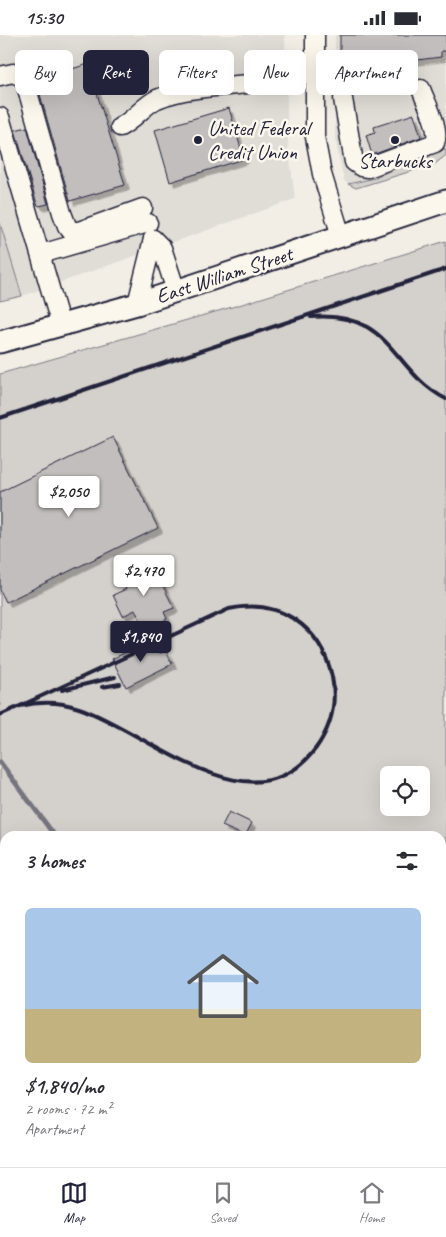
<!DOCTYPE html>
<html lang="en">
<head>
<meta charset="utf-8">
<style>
  :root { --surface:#fff; --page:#f7f7f7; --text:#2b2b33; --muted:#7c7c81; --line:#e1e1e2; --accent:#22223b }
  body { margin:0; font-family:Caveat,sans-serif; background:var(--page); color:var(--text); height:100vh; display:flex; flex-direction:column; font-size:19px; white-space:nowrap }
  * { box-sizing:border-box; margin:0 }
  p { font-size:16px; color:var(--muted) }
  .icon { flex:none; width:28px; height:28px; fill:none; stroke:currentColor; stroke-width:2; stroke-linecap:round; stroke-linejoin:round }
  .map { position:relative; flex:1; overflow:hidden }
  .sheet { position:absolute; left:0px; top:796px; width:446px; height:336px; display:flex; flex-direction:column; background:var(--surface); border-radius:15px 15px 0 0; box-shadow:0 5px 20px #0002 }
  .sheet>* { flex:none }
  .top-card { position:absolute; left:15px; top:15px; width:416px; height:45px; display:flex; gap:10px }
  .fabs { position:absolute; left:380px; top:731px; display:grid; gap:10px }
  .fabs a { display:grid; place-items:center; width:50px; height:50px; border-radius:8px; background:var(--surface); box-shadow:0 5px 20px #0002; font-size:25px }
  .price { position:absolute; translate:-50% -42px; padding:0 11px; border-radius:5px; background:#fff; color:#222; font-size:16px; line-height:32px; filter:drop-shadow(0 1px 2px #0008) }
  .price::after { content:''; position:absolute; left:50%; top:30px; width:15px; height:11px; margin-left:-8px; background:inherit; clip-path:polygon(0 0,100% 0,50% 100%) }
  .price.current { background:var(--accent); color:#fff }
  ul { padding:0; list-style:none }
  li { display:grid; align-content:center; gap:10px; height:265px; padding:0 25px }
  li span { display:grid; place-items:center; height:155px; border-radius:8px; color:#555 }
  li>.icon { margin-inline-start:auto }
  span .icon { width:90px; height:90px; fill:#fffc; stroke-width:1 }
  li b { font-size:21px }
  h2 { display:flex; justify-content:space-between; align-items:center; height:60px; padding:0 25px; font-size:21px }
  .pill { padding:0 18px; border-radius:8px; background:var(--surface); box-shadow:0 5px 20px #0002; font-size:18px; line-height:45px }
  .pill.current { background:var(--accent); color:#fff }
  .status { display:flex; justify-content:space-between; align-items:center; height:35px; padding:0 25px; background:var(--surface); direction:ltr }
  .status svg { height:14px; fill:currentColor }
  .tab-bar { display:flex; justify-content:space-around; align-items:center; height:70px; border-top:1px solid var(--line); background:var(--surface); font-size:14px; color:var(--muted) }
  .tab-bar a { display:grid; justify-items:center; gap:2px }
  .tab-bar .current { color:var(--accent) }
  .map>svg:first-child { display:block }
  .built { fill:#e0dcd6 }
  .green { fill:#d4d1cc; stroke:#7b7a84; fill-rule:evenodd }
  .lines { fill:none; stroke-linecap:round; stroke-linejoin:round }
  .stream { stroke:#76747f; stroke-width:5 }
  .building { fill:#c2bebe; stroke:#22223b; filter:url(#shadow) }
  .minor-casing { stroke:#22223b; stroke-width:21 }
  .major-casing { stroke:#22223b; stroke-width:25 }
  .minor { stroke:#fbf7ec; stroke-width:18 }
  .major { stroke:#fbf7ec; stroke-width:21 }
  .rail { stroke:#22223b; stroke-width:4 }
  .poi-dot { fill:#22223b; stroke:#fbf7ec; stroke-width:2 }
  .labels { text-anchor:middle; stroke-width:5; stroke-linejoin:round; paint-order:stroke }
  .poi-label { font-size:21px; fill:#22223b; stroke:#fbf7ec; text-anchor:start }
  .street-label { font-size:21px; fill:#22223b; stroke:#fbf7ec }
</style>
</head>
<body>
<div class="status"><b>15:30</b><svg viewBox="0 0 49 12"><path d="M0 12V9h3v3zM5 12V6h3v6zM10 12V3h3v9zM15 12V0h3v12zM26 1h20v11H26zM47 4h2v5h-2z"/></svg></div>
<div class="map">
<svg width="446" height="1132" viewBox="0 0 446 1132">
  <defs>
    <filter id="shadow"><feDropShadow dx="4.5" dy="4.5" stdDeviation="0" flood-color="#0004"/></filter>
  </defs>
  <rect width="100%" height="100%" fill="#f2eee5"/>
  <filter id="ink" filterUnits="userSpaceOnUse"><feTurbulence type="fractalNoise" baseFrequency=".02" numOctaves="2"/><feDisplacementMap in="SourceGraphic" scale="10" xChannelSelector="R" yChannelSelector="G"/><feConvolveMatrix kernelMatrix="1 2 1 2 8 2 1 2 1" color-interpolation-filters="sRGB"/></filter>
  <g filter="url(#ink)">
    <g class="built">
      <polygon points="0,0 285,0 288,109 295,164 22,261 0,188"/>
      <polygon points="335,0 446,0 446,121 435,130 355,153 348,150 344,145 335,104"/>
    </g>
    <g class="green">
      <polygon points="441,114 446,114 446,120 435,129 356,153 348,149 375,143 406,127 420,127"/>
      <polygon points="0,188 22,261 0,266"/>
      <path d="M446 206V1091H441V801H5V1086H0V339L239 270ZM389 740H421V772H389Z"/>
    </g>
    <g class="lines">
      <g class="stream">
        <polyline points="0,727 55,801"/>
        <polyline points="441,847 446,847"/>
        <polyline points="0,899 5,897"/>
      </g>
    </g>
    <g class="building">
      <polygon points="340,0 446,0 446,16 441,16 441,22 370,31 370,35 340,35"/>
      <polygon points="88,29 125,150 70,166 36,45"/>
      <polygon points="229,73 244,124 170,147 155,95"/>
      <polygon points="414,79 421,102 372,120 366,100 375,97 374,92"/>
      <polygon points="27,92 48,169 39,171 37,169 15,95"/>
      <polygon points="113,402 158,493 6,567 0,555 0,457"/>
      <polygon points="152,529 174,573 164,577 167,584 146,595 135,575 123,581 113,560 126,554 121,544"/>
      <polygon points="153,604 160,618 166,616 172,629 126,652 112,624"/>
      <polygon points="229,777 252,788 245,801 222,791"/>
    </g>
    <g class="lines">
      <g class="minor-casing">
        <g id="minor">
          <polyline points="315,0 315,102 322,139 341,201"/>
          <polyline points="0,41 13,38 24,43 62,178 67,191 71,196 79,196 143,173"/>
          <path d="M343 64 354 127 361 132 368 133 435 108C441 94 426 68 421 54"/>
          <polyline points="0,82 61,291"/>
          <path d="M120 92C134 85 144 70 157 64 187 51 236 51 269 47"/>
          <polyline points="153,204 162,213 176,256"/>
          <polyline points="41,219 148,188"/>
          <polyline points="137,269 153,204"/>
        </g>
      </g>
      <g class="major-casing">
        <polyline id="major" points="0,307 137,269 446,166"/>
      </g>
      <use href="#minor" class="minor"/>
      <use href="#major" class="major"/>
      <g class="rail">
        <path d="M311 282C393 275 391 336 446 364"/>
        <polyline points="0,383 446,234"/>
        <polyline points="102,652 120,649"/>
        <polyline points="62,655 115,642"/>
        <path d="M0 680 20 671 229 574C279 563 321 591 332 642 337 667 331 692 316 713 253 799 148 696 79 673 59 666 41 666 20 671"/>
      </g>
    </g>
  </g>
  <g class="poi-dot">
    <circle cx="198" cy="105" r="5"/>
    <circle cx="395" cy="105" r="5"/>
  </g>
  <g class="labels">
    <g class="poi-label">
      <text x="208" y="100">United Federal<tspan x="208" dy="24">Credit Union</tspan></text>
      <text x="395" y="133" text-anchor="middle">Starbucks</text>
    </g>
    <g class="street-label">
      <text transform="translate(224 240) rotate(-18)" y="7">East William Street</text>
    </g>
  </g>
</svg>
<div class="fabs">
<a><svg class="icon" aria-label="locate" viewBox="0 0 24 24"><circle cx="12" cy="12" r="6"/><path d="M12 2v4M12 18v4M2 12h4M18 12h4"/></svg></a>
</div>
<b class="price" style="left:69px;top:483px">$2,050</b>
<b class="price" style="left:144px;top:562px">$2,470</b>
<b class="price current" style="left:141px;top:628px">$1,840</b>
<div class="top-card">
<a class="pill">Buy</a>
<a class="pill current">Rent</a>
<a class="pill">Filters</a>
<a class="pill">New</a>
<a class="pill">Apartment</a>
</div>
<section class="sheet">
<h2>3 homes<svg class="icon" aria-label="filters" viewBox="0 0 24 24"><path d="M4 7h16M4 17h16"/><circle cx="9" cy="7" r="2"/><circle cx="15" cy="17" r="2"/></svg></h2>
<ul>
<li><span style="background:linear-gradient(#a9c7e8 65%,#c2b280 0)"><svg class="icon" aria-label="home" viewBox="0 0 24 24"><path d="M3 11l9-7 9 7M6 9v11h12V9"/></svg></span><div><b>$1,840/mo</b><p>2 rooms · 72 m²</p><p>Apartment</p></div></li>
</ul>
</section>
</div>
<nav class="tab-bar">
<a class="current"><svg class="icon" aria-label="map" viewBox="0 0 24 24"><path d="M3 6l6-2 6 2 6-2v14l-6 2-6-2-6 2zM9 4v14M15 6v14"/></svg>Map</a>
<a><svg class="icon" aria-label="saved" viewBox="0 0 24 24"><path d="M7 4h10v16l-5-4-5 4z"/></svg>Saved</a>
<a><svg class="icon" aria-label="home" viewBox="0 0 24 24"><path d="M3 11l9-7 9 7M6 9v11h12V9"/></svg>Home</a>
</nav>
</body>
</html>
